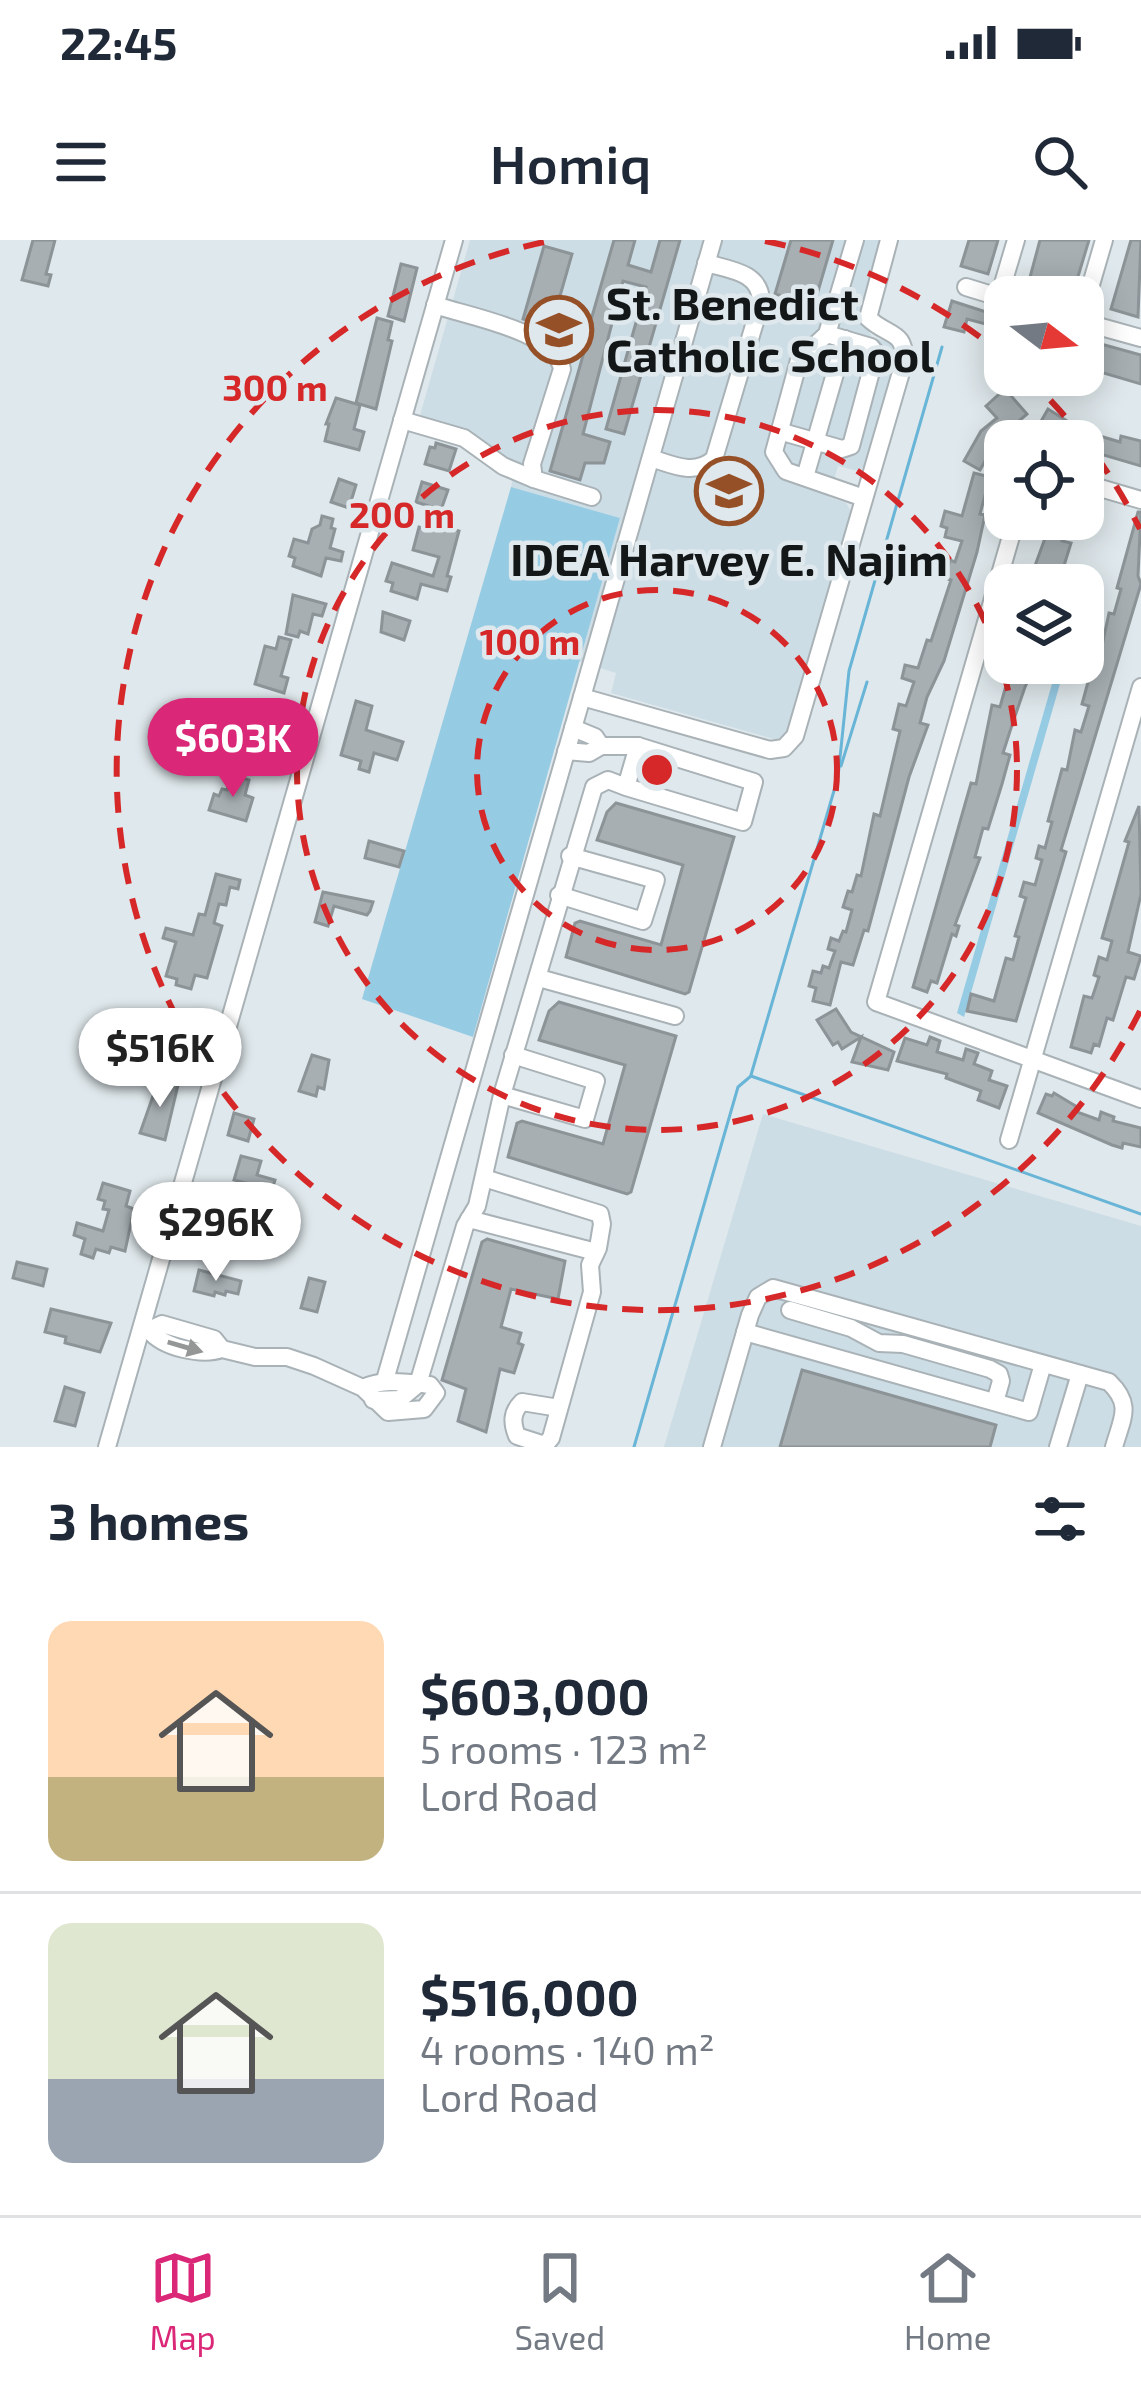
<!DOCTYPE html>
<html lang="en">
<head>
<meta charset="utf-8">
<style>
  :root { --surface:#fff; --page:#f6f6f7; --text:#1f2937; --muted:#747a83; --line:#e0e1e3; --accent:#db2777 }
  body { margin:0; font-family:"Exo 2",sans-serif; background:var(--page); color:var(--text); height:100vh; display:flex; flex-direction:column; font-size:45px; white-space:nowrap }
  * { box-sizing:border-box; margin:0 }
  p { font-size:39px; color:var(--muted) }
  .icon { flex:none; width:66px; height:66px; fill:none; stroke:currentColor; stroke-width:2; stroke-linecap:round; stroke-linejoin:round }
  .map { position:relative; height:1207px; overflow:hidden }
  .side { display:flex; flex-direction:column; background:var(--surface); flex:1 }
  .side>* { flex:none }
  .needle { width:78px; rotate:106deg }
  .controls { position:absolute; left:984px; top:36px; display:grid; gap:24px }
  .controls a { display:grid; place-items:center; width:120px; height:120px; border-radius:24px; background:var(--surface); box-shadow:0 6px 30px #0003; font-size:60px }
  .price { position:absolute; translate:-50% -102px; padding:0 27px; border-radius:42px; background:#fff; color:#222; font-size:39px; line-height:78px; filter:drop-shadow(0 3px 6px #0008) }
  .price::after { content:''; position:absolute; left:50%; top:72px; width:36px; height:27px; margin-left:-18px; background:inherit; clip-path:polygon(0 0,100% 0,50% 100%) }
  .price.selected { background:var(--accent); color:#fff }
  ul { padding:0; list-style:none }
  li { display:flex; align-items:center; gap:36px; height:300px; padding:0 48px }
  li+li { border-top:3px solid var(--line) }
  li span { display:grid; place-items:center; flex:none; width:336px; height:240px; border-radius:24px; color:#555 }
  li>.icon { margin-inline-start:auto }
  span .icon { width:144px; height:144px; fill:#fffc; stroke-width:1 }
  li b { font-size:51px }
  h2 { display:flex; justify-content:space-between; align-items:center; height:144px; padding:0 48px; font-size:51px }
  .status { display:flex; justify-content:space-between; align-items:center; height:84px; padding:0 60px; background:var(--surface); direction:ltr }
  .status svg { height:33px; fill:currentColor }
  header { display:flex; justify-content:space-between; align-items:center; height:156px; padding:0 48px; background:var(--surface); font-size:54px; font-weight:600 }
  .tabs { display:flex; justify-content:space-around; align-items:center; height:168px; border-top:3px solid var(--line); background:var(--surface); font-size:33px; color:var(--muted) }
  .tabs a { display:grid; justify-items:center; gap:6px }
  .tabs .selected { color:var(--accent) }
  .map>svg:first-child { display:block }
  .built { fill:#ccdde5 }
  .green { fill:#96cbe4 }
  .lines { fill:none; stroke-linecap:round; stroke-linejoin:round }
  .stream { stroke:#68b5d7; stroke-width:3 }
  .building { fill:#a7afb3; stroke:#8c9498; stroke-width:3 }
  .minor-casing { stroke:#a9b2b6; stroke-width:20 }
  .minor { stroke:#fff; stroke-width:16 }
  .oneway { fill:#959797 }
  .ring { fill:none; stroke:#d62828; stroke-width:6; stroke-dasharray:21 15 }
  .labels { text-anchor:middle; stroke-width:9; stroke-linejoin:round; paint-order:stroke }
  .poi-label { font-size:45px; font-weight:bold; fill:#141718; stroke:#dfe8ec; text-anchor:start }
  .centre { fill:#d62828; stroke:#dfe8ec; stroke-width:6 }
  .ring-label { font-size:36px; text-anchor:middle; font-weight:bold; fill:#d62828; stroke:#dfe8ec; stroke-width:9; stroke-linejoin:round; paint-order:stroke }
</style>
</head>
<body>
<div class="status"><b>22:45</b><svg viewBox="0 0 49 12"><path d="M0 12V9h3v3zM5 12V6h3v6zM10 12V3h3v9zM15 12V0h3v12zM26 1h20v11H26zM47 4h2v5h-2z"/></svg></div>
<header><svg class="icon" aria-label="menu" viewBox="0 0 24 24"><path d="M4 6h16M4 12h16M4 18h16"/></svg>Homiq<svg class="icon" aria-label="search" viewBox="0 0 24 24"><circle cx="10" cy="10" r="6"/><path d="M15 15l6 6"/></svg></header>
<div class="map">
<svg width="1141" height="1207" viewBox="0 0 1141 1207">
  <rect width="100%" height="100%" fill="#dfe8ec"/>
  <g class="built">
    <polygon points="470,0 882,0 860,76 872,97 893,104 898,112 866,225 858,231 838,226 829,257 846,263 852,273 787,494 777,500 611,453 616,433 578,421 620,278 511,247 516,225 419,179"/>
    <polygon points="763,874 1141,986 1141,1207 664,1207"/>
  </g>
  <g class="green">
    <polygon points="511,247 620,278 473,797 362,759"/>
    <polygon points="1058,423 1066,423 964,777 957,773"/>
  </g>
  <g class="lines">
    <g class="stream">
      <polyline points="841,526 867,442"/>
      <polyline points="751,835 838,537 849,431 942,107"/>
      <polyline points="634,1207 738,847 751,836 1141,974"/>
    </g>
  </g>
  <g class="building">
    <polygon points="33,0 55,0 46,34 51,35 48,46 22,40"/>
    <polygon points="614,0 635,0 628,25 651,32 660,0 680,0 624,194 606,189 646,47 623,41 583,194 610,202 604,223 585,223 580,240 550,231 584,112 565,107 558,101 561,92 523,79 544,6 572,14 556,70 591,80"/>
    <polygon points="791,0 833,0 814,65 775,54"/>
    <polygon points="969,0 998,0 988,34 961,26"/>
    <polygon points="1040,0 1089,0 1073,53 1029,41"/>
    <polygon points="1131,0 1141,0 1138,77 1111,69"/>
    <polygon points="401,24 417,28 404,81 388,76"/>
    <polygon points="952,61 1005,78 1005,89 967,79 964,92 944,87"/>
    <polygon points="377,78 392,82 388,100 392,101 376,169 356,163"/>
    <polygon points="1083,99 1141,115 1141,144 1083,127"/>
    <polygon points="1005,149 1027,174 997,200 980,230 964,221 981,191 997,178 986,166"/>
    <polygon points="336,158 360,165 354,189 364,192 359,210 325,201 329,184 326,184"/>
    <polygon points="1048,169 1083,191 1120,202 1121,196 1141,201 1141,226 1083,209 1083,201 1069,201 1040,183"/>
    <polygon points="436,203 456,209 449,231 425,224 430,207 435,208"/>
    <polygon points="974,233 990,237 980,274 985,275 977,312 944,421 927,457 920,483 928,485 909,537 868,691 864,690 853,725 841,722 830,765 813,761 816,748 809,746 813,731 821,733 823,726 829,728 835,711 828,709 831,698 839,701 843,691 846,692 852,670 843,667 848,651 852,652 857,635 861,636 874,574 880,576 900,491 893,489 899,464 906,466 914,442 902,438 905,425 918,428 927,400 931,401 951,340 945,338 950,320 955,322 962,301 945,297 947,288 941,286 945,271 962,276"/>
    <polygon points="339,239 356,245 349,268 331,262"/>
    <polygon points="422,242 448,250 441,270 416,262"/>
    <polygon points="1138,272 1141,272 1138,336 1141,344 1061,610 1066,612 1016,781 967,771 971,754 994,761 1006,718 1013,720 1019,697 1015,696 1026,658 1020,656 1024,642 1035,645 1042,620 1036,618 1039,606 1045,608 1052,582 1048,581 1062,529 1067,530 1075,490 1081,492 1089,466 1082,464 1093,424 1089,422 1093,404 1102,406 1109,373 1114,374 1121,349 1117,348"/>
    <polygon points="322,276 333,279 331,288 335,289 330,308 343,312 341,321 326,318 321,336 293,326 295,318 289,316 294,299 308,303 312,289 320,285"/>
    <polygon points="1052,279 1068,279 1062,301 1071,303 1058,345 1028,345"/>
    <polygon points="429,282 459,291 447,336 451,337 447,351 421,344 417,359 391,351 393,343 386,341 392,323 433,336 439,317 413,310 419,287 427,289"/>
    <polygon points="293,355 326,364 322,376 313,374 308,394 300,391 298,397 286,394"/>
    <polygon points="383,372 410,381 404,400 381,392"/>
    <polygon points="279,397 291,400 281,436 288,438 284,453 255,444 265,406 276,409"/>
    <polygon points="1012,423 1039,423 1035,436 1031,434 1025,447 1012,485 1003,513 1010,515 1002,544 988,589 983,588 975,617 980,618 955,685 959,686 956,696 952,694 937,743 931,741 927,752 913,747 971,543 976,544 992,465 1000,467 1007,442 1001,440 1005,424"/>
    <polygon points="356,461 372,466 366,490 403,502 397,520 374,513 369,532 359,529 361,521 341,515"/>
    <polygon points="232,535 249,540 245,555 253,558 246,581 209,570 214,554 219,556 222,549 227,550"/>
    <polygon points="616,563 734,597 689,752 685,754 566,717 575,683 580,681 661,705 683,625 597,600 607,572"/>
    <polygon points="1139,566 1141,654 1128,712 1141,716 1134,739 1126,737 1113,780 1107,778 1099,806 1094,804 1091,813 1071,807 1084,756 1092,758 1099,737 1094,735 1099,717 1107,720 1112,701 1102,698 1129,602 1125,601"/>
    <polygon points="369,601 404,611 399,627 365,618"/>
    <polygon points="216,634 240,640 238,649 230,647 226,665 219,664 214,683 222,686 207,738 195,735 191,749 176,745 177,739 166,736 176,702 163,698 166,688 193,695 199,674 205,675"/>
    <polygon points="323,652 373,662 370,671 367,675 334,666 328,686 315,682"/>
    <polygon points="559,762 676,796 631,952 627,954 508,917 517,883 522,881 603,904 625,825 539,800 549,771"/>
    <polygon points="836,769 851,792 894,812 888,830 852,822 861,797 842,809 838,802 833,805 817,780"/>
    <polygon points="930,797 940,801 937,812 963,820 966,809 978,813 974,824 992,831 989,840 1007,846 999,868 978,860 981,851 946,838 947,834 897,821 905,798 927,805"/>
    <polygon points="312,815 329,820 324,849 318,847 316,856 299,851"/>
    <polygon points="159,839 178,845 165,900 140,893"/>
    <polygon points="1054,853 1079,868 1077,872 1099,880 1101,872 1114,877 1113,881 1141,888 1141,907 1123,903 1122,908 1112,905 1038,873 1046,854 1052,856"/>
    <polygon points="234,873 254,879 248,901 228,895"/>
    <polygon points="241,916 261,921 257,935 275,940 272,950 234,940"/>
    <polygon points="103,943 130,951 126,966 134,969 125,1011 111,1007 109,1013 96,1009 93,1018 81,1014 85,999 74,995 77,983 103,991 109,970 103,969 105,961 98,959"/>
    <polygon points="223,971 247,977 240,1005 215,1002"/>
    <polygon points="487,999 565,1021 558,1059 511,1049 501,1087 521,1093 518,1103 523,1105 514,1133 500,1129 486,1192 458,1181 466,1149 442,1140 482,1002"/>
    <polygon points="17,1022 47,1029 43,1046 13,1038"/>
    <polygon points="199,1030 241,1041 238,1054 226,1051 225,1055 215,1052 214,1056 194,1051"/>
    <polygon points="309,1038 325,1042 317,1072 301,1068"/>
    <polygon points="51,1069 111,1083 100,1112 65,1103 66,1097 45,1092"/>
    <polygon points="802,1130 996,1185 990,1207 780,1207"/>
    <polygon points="65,1147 84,1153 75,1186 55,1181"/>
  </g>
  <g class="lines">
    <g class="minor-casing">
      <g id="minor">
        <path d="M713 0 582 457 770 510 784 508 795 496 904 122C906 90 888 97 868 78L889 0"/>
        <polyline points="855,0 827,94 799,120 774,212 786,231 864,258"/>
        <polyline points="966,47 1005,59"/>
        <polyline points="999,57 1016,0"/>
        <path d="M435 65C470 77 555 91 562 129L532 224 534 239 592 257"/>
        <polyline points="1083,72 1104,0"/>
        <polyline points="1083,82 1141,98"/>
        <polyline points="402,180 464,198 503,226 534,239"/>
        <polyline points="779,191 842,209 851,206 876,113 871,107 827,94"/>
        <path d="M651 218C673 225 695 236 714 219L761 62C761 32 730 30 706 23"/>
        <polyline points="805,237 845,99"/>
        <polyline points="1083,243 1141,260"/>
        <polyline points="1016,279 876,762 1141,859"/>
        <polyline points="601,506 638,506"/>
        <polyline points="566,511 589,513 601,506 595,497 573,488"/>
        <polyline points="559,655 643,681 656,640 570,616"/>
        <polyline points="539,738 675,776"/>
        <polyline points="502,855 585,879 596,841 513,815"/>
        <polyline points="1009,900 1141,447"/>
        <path d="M484 938 600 974 602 984 598 1008 590 1025 592 1052 551 1198 545 1205 517 1196C512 1183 511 1173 522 1162L559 1168"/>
        <polyline points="469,979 596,1012"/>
        <polyline points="790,1070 851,1088 879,1103 903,1104 990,1129 999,1134 1001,1141 995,1162"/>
        <polyline points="745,1092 1029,1172 1043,1124"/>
        <path d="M222 1109C202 1116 163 1108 149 1090L162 1084 214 1099 222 1109 255 1117H287L314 1126 363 1148 388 1172 424 1169 436 1153 430 1145C408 1143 383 1138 363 1148"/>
        <polyline points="385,1140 582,457"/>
        <polyline points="373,1160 400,1159 418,1144 465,986 477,966 502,855 594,547 608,540 626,547 743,582 754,542 638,506 626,547"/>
        <polyline points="107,1207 454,0"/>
        <path d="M712 1207 750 1075 758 1057 773 1048 1109 1142C1133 1165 1122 1178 1114 1207"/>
        <polyline points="1058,1207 1080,1134"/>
      </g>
    </g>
    <use href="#minor" class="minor"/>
  </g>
  <defs><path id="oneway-solid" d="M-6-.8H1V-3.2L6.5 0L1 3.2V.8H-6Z" transform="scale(3)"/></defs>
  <use class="oneway" href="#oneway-solid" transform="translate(185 1107) rotate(16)"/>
  <g class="ring">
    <circle cx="657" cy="530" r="180"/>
    <circle cx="657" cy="530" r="360"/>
    <path d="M1140 771A540 540 0 1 1 549 1M765 1A540 540 0 0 1 1004 116M1025 135A540 540 0 0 1 1140 289"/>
  </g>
  <defs>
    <g id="school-ring" transform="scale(3.45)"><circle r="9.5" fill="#dfe8ec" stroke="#965028" stroke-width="1.5"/><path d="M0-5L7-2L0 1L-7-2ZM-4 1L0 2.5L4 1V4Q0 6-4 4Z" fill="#965028"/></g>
  </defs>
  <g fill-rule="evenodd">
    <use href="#school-ring" x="559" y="90"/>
    <use href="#school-ring" x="729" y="251"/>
  </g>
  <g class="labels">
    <g class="poi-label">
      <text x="606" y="80">St. Benedict<tspan x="606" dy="52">Catholic School</tspan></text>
      <text x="729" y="336" text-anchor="middle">IDEA Harvey E. Najim</text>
    </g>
  </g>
  <circle cx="657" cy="530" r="18" class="centre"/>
  <g class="ring-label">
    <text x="275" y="161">300 m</text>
    <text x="402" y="288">200 m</text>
    <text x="530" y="415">100 m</text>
  </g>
</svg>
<div class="controls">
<a><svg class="needle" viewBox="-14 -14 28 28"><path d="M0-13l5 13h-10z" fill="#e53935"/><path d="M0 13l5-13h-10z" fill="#747a83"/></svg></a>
<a><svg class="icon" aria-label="locate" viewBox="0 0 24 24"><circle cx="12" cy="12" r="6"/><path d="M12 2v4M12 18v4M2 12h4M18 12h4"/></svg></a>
<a><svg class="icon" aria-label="layers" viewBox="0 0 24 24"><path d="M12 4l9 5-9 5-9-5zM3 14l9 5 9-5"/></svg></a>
</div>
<b class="price selected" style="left:233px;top:560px">$603K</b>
<b class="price" style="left:160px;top:870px">$516K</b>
<b class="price" style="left:216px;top:1044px">$296K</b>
</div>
<section class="side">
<h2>3 homes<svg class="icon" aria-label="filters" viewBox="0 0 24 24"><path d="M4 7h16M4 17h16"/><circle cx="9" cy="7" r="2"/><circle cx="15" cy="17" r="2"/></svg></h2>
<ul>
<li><span style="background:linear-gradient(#ffd9b3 65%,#c2b280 0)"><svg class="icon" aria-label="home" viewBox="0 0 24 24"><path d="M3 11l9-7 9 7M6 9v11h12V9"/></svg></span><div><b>$603,000</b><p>5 rooms · 123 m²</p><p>Lord Road</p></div></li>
<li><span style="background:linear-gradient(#dfe7d0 65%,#9aa5b1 0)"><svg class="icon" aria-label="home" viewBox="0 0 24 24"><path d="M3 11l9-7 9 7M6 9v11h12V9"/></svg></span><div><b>$516,000</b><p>4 rooms · 140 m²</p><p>Lord Road</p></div></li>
</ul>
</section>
<nav class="tabs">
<a class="selected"><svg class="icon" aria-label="map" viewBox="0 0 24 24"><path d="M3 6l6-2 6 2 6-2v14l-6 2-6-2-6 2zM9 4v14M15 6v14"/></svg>Map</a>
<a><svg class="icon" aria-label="saved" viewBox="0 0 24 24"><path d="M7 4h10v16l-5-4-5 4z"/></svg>Saved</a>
<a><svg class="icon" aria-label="home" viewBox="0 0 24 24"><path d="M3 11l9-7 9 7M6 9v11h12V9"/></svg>Home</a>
</nav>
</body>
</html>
